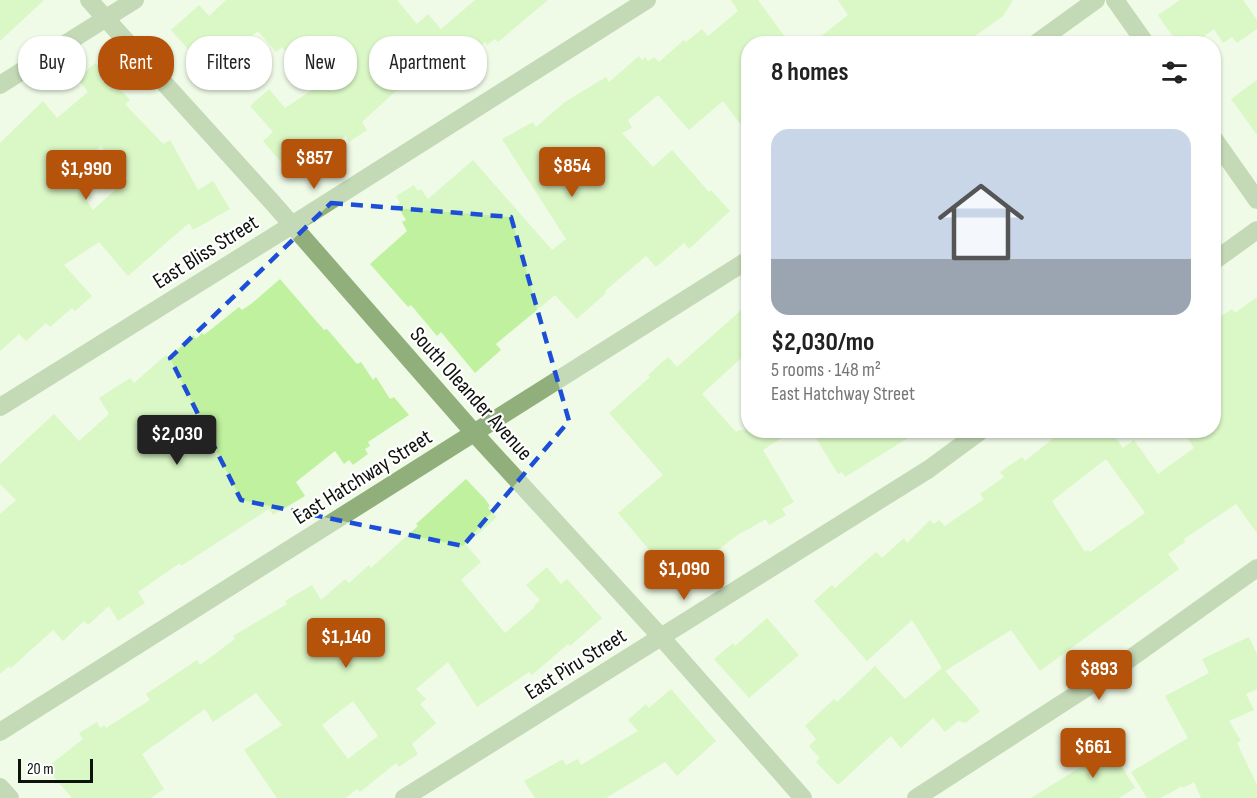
<!DOCTYPE html>
<html lang="en">
<head>
<meta charset="utf-8">
<style>
  :root { --surface:#fff; --page:#f2f2f2; --text:#222; --muted:#767676; --line:#e0e0e0; --accent:#b45309 }
  body { margin:0; font-family:"Sofia Sans Condensed",sans-serif; background:var(--page); color:var(--text); height:100vh; display:flex; flex-direction:column; font-size:22px; white-space:nowrap }
  * { box-sizing:border-box; margin:0 }
  p { font-size:20px; color:var(--muted) }
  .icon { flex:none; width:33px; height:33px; fill:none; stroke:currentColor; stroke-width:2; stroke-linecap:round; stroke-linejoin:round }
  .map { position:relative; flex:1; overflow:hidden }
  .side { position:absolute; left:741px; top:36px; width:480px; height:402px; display:flex; flex-direction:column; background:var(--surface); border-radius:24px; box-shadow:0 2px 4px #0004 }
  .side>* { flex:none }
  .hud { position:absolute; left:18px; top:36px; width:570px; height:54px; display:flex; gap:12px }
  .scale { position:absolute; left:18px; bottom:15px; width:75px; box-sizing:border-box; padding-left:6px; border:3px solid #0e120c; border-top:0; font-size:16px; line-height:21px; white-space:nowrap; color:#0e120c; -webkit-text-stroke:4px #fff; paint-order:stroke }
  .price { position:absolute; translate:-50% -51px; padding:0 14px; border-radius:6px; background:var(--accent); color:#fff; font-size:20px; line-height:39px; filter:drop-shadow(0 2px 3px #0008) }
  .price::after { content:''; position:absolute; left:50%; top:36px; width:18px; height:14px; margin-left:-9px; background:inherit; clip-path:polygon(0 0,100% 0,50% 100%) }
  .price.active { background:#222; color:#fff }
  ul { padding:0; list-style:none }
  li { display:grid; align-content:center; gap:12px; height:318px; padding:0 30px }
  li+li { border-top:2px solid var(--line) }
  li span { display:grid; place-items:center; height:186px; border-radius:18px; color:#555 }
  li>.icon { margin-inline-start:auto }
  span .icon { width:108px; height:108px; fill:#fffc; stroke-width:1 }
  li b { font-size:26px }
  h2 { display:flex; justify-content:space-between; align-items:center; height:72px; padding:0 30px; font-size:26px }
  .pill { padding:0 21px; border-radius:24px; background:var(--surface); box-shadow:0 2px 4px #0004; font-size:21px; line-height:54px }
  .pill.active { background:var(--accent); color:#fff }
  .map>svg:first-child { display:block }
  .building { fill:#c0f19e; fill-rule:evenodd }
  .lines { fill:none; stroke-linecap:round; stroke-linejoin:round }
  .minor { stroke:#90af7b; stroke-width:18 }
  .marked { fill:none; stroke:#1d4ed8; stroke-width:4.5; stroke-dasharray:12 8; stroke-linejoin:round }
  .labels { text-anchor:middle; stroke-width:4.5; stroke-linejoin:round; paint-order:stroke }
  .street-label { font-size:22px; fill:#0e120c; stroke:#fff }
</style>
</head>
<body>
<div class="map">
<svg width="1257" height="798" viewBox="0 0 1257 798">
  <rect width="100%" height="100%" fill="#effbe7"/>
  <g class="building">
    <polygon points="0,0 44,0 0,41"/>
    <polygon points="226,0 397,0 417,24 428,14 441,29 475,0 548,0 498,42 495,39 487,45 485,42 447,75 433,57 362,122 367,130 349,142 346,136 291,174 263,141 273,132 250,106 269,89 285,108 317,87 282,47 276,52 258,31 226,59 228,62 210,77 196,61 197,59 171,30 199,5 209,16"/>
    <polygon points="731,0 758,0 790,44 748,44 748,134 723,101 689,130 658,95 628,120 632,128 622,133 653,167 672,150 709,192 711,190 730,211 689,249 684,243 656,267 646,256 605,291 606,293 577,319 555,295 496,344 501,350 475,373 441,332 437,336 411,305 408,307 370,264 407,231 402,222 406,220 397,205 400,203 396,196 414,185 418,191 421,189 428,199 473,160 552,250 566,239 502,139 533,122 536,127 565,102 606,77 609,82 639,56 642,60 645,57 648,61 654,57 659,62 684,40 686,42 702,29 708,36 738,11"/>
    <polygon points="838,0 1013,0 1003,16 964,44 811,44 848,15"/>
    <polygon points="1180,0 1243,0 1257,20 1257,29 1237,43 1232,37 1223,43 1214,29 1194,44 1178,44 1158,15"/>
    <path d="M95 63 130 100 125 104 163 144 170 140 198 190 213 181 230 209 193 230 189 223 128 276 99 242 64 265 92 296 75 311 72 308 50 327 46 323 26 341 19 334 0 351V143L43 101 57 118 88 92 78 79ZM101 146 128 178 93 210 69 174Z"/>
    <polygon points="1257,80 1257,135 1231,99"/>
    <polygon points="280,279 324,330 327,329 357,364 361,362 373,380 376,377 390,399 394,397 409,415 368,442 370,446 365,449 368,454 353,465 349,460 344,464 335,451 296,482 305,496 273,515 269,509 181,566 180,563 138,592 145,603 118,621 109,606 88,625 84,621 63,641 53,630 11,668 9,666 0,674 0,514 16,500 0,484 0,464 54,414 79,441 109,414 99,398 130,378 134,383 166,355 168,357 193,335 196,339 202,333 204,335 239,307 242,310 251,304"/>
    <path d="M1257 297V533L1236 504 1184 539 1185 542 1168 554 1179 569 1040 671 1011 630 945 671 980 711 966 723 958 721 945 732 933 718 901 748 891 736 838 785 816 762 820 758 809 746 816 739 805 726 834 699 837 702 875 666 905 699 942 668 912 620 867 661 814 601 832 585 835 588 876 552 882 558 904 538 907 543 930 520 934 524 939 520 945 526 984 499 980 494 1004 477 1000 472 1022 457 1025 461 1064 430H1110L1123 448 1134 440 1158 474 1194 448 1182 430H1214V321L1232 309 1235 313ZM1106 459 1145 513 1090 552 1088 550 1085 552 1052 501Z"/>
    <polygon points="748,304 748,352 702,394 736,432 739,430 794,430 763,450 794,502 782,509 786,515 769,525 766,519 736,536 697,567 699,571 668,590 665,584 663,585 650,565 652,564 647,555 651,552 618,513 663,475 609,413 650,377 648,375 668,357 677,367"/>
    <polygon points="827,430 921,430 845,477 842,472 838,474 816,438"/>
    <path d="M466 479 485 499 490 506 488 508 497 517 466 545 481 562 461 580 505 633 535 607 534 606 540 600 526 585 547 567 561 584 567 579 602 618 570 646 568 644 532 675 529 672 477 707 448 662 416 689 426 699 420 704 436 723 412 744 418 754 399 767 396 763 360 792 357 789 346 798H277L244 750 282 725 256 693 213 722 205 709 142 754 164 789 151 798H72L46 768 83 739 79 733 97 722 100 728 104 725 106 728 150 700 146 694 197 660 200 665 235 639 233 636 287 604 285 601 312 585 321 600 345 579 349 583 369 565 371 568 418 526 416 524ZM353 701 378 736 348 759 322 725Z"/>
    <polygon points="767,618 799,655 749,698 714,659 733,643 735,646"/>
    <polygon points="1249,637 1257,654 1257,689 1246,694 1254,710 1229,721 1241,741 1237,743 1257,785 1257,798 1201,798 1194,782 1183,788 1182,786 1161,798 1147,798 1131,772 1188,738 1165,696 1209,673 1202,659"/>
    <polygon points="671,689 716,741 677,776 665,762 606,798 535,798 524,781 563,759 566,765 578,759 581,765 638,731 628,720 646,704 649,708"/>
    <polygon points="1107,743 1135,788 1119,798 1031,798 1084,765 1080,759"/>
  </g>
  <g class="lines">
    <g class="minor">
      <polyline points="89,0 272,202 475,434 661,637 803,798"/>
      <polyline points="1115,0 1146,44"/>
      <polyline points="1035,44 1096,0"/>
      <polyline points="0,85 135,0"/>
      <polyline points="1214,139 1257,200"/>
      <polyline points="1214,261 1257,230"/>
      <polyline points="0,407 292,225 647,0"/>
      <polyline points="0,732 748,260"/>
      <polyline points="0,787 10,798"/>
      <polyline points="404,798 929,469 982,430"/>
      <polyline points="916,798 1117,668 1257,568"/>
    </g>
  </g>
  <path d="M0 0H1257V798H0ZM331 203 511 217 569 421 463 546 241 500 170 358Z" fill="#effbe7" fill-opacity=".55" fill-rule="evenodd"/>
  <path class="marked" d="M331 203 511 217 569 421 463 546 241 500 170 358Z"/>
  <g class="labels">
    <g class="street-label">
      <text transform="translate(205 251) rotate(-32)" y="8">East Bliss Street</text>
      <text transform="translate(472 393) rotate(48)" y="8">South Oleander Avenue</text>
      <text transform="translate(362 476) rotate(-32)" y="8">East Hatchway Street</text>
      <text transform="translate(575 663) rotate(-32)" y="8">East Piru Street</text>
    </g>
  </g>
</svg>
<div class="scale">20 m</div>
<b class="price" style="left:314px;top:190px">$857</b>
<b class="price" style="left:572px;top:198px">$854</b>
<b class="price" style="left:86px;top:201px">$1,990</b>
<b class="price active" style="left:177px;top:466px">$2,030</b>
<b class="price" style="left:684px;top:601px">$1,090</b>
<b class="price" style="left:346px;top:669px">$1,140</b>
<b class="price" style="left:1099px;top:701px">$893</b>
<b class="price" style="left:1093px;top:779px">$661</b>
<div class="hud">
<a class="pill">Buy</a>
<a class="pill active">Rent</a>
<a class="pill">Filters</a>
<a class="pill">New</a>
<a class="pill">Apartment</a>
</div>
<section class="side">
<h2>8 homes<svg class="icon" aria-label="filters" viewBox="0 0 24 24"><path d="M4 7h16M4 17h16"/><circle cx="9" cy="7" r="2"/><circle cx="15" cy="17" r="2"/></svg></h2>
<ul>
<li><span style="background:linear-gradient(#c9d6e8 70%,#9aa5b1 0)"><svg class="icon" aria-label="home" viewBox="0 0 24 24"><path d="M3 11l9-7 9 7M6 9v11h12V9"/></svg></span><div><b>$2,030/mo</b><p>5 rooms · 148 m²</p><p>East Hatchway Street</p></div></li>
</ul>
</section>
</div>
</body>
</html>
